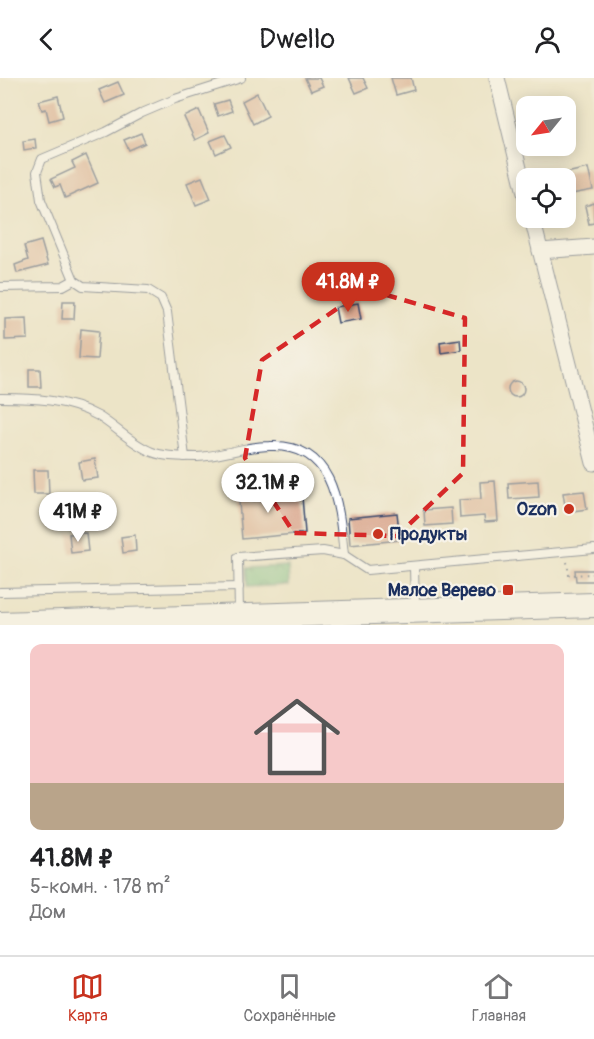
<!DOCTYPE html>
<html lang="ru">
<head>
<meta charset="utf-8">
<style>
  :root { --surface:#fff; --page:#f6f6f6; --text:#202124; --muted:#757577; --line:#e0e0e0; --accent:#c8321e }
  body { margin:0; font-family:Pangolin,sans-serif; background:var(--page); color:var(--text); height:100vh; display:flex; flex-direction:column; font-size:22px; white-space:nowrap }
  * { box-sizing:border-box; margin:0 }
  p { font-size:20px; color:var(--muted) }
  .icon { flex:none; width:33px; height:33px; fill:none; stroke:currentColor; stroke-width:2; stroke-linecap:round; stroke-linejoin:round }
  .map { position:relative; height:547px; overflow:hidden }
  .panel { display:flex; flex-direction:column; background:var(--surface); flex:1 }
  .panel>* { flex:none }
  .needle { width:39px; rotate:240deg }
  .controls { position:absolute; left:516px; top:18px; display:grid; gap:12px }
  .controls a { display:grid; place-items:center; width:60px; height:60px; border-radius:12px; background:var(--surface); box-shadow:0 3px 15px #0003; font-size:30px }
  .price { position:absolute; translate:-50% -51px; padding:0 14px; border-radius:21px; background:#fff; color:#222; font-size:20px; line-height:39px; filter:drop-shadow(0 2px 3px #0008) }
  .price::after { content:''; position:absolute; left:50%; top:36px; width:18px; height:14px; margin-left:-9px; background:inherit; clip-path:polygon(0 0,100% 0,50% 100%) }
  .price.selected { background:var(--accent); color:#fff }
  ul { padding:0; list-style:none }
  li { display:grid; align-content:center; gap:12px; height:318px; padding:0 30px }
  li+li { border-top:2px solid var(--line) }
  li span { display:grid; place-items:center; height:186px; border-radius:12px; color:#555 }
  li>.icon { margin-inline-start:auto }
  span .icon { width:108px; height:108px; fill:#fffc; stroke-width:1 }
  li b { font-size:26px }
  header { display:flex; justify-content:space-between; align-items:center; height:78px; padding:0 30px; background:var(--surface); font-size:27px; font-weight:600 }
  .menu { display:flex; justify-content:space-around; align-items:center; height:84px; border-top:2px solid var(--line); background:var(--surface); font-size:16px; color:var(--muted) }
  .menu a { display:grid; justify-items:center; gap:3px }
  .menu .selected { color:var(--accent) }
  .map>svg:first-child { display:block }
  .forest { fill:url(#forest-crowns); stroke:#467570; stroke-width:1.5 }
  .building { fill:#d69d82 }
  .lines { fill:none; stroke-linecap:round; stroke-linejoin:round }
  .lane-casing { stroke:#3a4a6e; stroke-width:10 }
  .street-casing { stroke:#3a4a6e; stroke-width:17 }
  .primary-casing { stroke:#3a4a6e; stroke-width:26 }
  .path { stroke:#3a4a6e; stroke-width:2; stroke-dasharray:1.5 4.5; stroke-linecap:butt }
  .lane { stroke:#fff; stroke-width:8 }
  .street { stroke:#fff; stroke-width:15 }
  .primary { stroke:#fff; stroke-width:24 }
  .marked { fill:none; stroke:#d62828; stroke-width:4.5; stroke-dasharray:12 8; stroke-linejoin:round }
  .poi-dot { fill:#c8321e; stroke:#f7f3e8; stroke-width:2 }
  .labels { text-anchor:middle; stroke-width:4.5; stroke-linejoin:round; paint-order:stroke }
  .poi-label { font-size:18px; font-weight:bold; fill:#1b2f5e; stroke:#f7f3e8; text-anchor:end }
</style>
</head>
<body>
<header><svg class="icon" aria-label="back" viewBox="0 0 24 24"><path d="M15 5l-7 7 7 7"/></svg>Dwello<svg class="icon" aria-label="person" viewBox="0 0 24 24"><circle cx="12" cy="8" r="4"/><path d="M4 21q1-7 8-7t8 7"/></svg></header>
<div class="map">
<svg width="594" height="547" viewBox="0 0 594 547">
  <defs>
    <pattern id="forest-crowns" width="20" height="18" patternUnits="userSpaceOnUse" patternTransform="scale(1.5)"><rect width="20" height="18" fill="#71bb81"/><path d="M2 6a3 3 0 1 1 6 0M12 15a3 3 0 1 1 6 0" fill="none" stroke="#5c986d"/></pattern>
  </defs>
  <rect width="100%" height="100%" fill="#f7f3e8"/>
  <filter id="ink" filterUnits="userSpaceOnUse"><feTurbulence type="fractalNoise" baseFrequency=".0167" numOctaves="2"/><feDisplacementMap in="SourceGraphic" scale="12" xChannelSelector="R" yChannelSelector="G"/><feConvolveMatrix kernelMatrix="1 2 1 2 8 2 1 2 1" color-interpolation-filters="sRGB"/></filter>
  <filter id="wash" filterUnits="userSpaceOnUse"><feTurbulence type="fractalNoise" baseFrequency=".008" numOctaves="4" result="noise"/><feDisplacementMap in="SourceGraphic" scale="24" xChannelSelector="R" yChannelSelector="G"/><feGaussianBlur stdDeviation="1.35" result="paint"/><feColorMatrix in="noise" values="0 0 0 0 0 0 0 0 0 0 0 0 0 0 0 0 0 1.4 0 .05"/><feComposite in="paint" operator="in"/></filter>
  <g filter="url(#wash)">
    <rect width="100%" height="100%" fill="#ece4c7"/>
    <polygon class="forest" points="288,488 289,507 247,509 246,490"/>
    <g id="blocks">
      <g class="building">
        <polygon points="305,0 319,0 323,8 311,13"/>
        <polygon points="349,0 363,0 368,10 356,15"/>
        <polygon points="391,0 411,0 414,12 396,17"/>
        <polygon points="118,4 124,17 105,25 99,12"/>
        <polygon points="257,15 268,38 253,46 242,23"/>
        <polygon points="58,18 63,39 49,43 46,31 42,32 39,23"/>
        <polygon points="228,22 232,33 218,38 214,26"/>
        <polygon points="199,32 209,55 195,62 184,39"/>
        <polygon points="141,55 145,65 129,72 124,62"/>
        <polygon points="225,57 231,69 216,76 210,63"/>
        <polygon points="35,61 36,70 24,72 23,63"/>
        <polygon points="86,77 98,105 65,120 60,107 55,109 51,101 75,90 72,84"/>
        <polygon points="588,90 593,112 566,117 566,100 563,100 562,96"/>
        <polygon points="202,99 211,121 196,127 187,105"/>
        <polygon points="594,125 594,145 589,146 585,128"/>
        <polygon points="41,163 48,187 17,195 15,187 28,182 24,168"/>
        <polygon points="63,223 75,223 74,241 62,241"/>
        <polygon points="358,225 361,241 338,245 335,229"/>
        <polygon points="27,240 28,261 5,262 5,241"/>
        <polygon points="81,251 99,253 97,281 79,280"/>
        <polygon points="460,261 461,272 441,275 440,264"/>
        <polygon points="29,291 40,291 41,309 29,309"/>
        <circle cx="516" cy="311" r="8"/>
        <polygon points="95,381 98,400 82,402 79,384"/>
        <polygon points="33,392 48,392 49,416 34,416"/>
        <polygon points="251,399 253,423 302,419 305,455 242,461 237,400"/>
        <polygon points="495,403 498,443 485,444 484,438 460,440 459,422 481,421 480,404"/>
        <polygon points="538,403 539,419 509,421 508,405"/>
        <polygon points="584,413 587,431 566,434 563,415"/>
        <polygon points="98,422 99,435 84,437 83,424"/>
        <polygon points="451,430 452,446 425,448 424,432"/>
        <polygon points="397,435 400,462 350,467 348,440"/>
        <polygon points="86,455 88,473 71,475 69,456"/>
        <polygon points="135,457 136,473 123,475 121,459"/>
        <polygon points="575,492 594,492 594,503 576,503"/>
      </g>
    </g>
  </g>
  <g filter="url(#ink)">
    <use href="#blocks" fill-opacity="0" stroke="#3a4a6e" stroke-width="1.5"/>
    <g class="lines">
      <g class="lane-casing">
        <g id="lane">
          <polyline points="0,209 63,208 74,202"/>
          <path d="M0 320C33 320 68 321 98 338 116 349 132 366 152 374 164 379 183 379 197 379 222 378 245 368 270 368 335 365 339 428 344 477"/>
          <polyline points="185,379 167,234 161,220 148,212 83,208 74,202 41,122 37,94 42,81 106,54 142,35 175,21 241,0"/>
          <polyline points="414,489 415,530"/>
          <polyline points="0,514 239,509"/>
          <polyline points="239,535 238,479 323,473 344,477 367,492 594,471"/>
        </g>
      </g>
      <g class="street-casing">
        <g id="street">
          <polyline points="497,0 526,119"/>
          <polyline points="532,140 594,385"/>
          <polyline points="540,173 594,169"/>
        </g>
      </g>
      <g class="primary-casing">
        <polyline id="primary" points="0,546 594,527"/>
      </g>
      <polyline class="path" points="567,484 569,497 594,496"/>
      <use href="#lane" class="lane"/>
      <use href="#street" class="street"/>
      <use href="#primary" class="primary"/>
    </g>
  </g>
  <path d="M0 0H594V547H0ZM366 211 465 240 463 395 397 458 294 455 245 380 262 282Z" fill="#ece4c7" fill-opacity=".55" fill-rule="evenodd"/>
  <path class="marked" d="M366 211 465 240 463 395 397 458 294 455 245 380 262 282Z"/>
  <g class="poi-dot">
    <circle cx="569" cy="431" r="6"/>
    <circle cx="378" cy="456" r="6"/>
    <rect x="502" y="506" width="12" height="12" rx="3"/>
  </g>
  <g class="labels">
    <g class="poi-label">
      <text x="557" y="437">Ozon</text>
      <text x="390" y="462" text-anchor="start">Продукты</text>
      <text x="496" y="518">Малое Верево</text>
    </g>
  </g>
</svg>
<div class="controls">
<a><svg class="needle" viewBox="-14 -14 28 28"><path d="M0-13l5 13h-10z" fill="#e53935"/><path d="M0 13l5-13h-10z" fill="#757577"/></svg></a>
<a><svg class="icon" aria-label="locate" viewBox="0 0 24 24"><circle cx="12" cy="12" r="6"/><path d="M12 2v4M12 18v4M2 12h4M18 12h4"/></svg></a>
</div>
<b class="price selected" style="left:348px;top:235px">41.8M ₽</b>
<b class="price" style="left:268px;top:436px">32.1M ₽</b>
<b class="price" style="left:78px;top:465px">41M ₽</b>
</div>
<section class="panel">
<ul>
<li><span style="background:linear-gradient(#f6c9c9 75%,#b9a48a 0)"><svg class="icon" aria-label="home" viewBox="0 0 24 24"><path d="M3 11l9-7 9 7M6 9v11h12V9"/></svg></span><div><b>41.8M ₽</b><p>5-комн. · 178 m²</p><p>Дом</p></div></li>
</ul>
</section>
<nav class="menu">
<a class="selected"><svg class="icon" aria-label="map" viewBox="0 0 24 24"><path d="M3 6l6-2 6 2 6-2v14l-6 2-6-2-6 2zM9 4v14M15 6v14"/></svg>Карта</a>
<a><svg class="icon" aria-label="saved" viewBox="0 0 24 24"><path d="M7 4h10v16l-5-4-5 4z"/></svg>Сохранённые</a>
<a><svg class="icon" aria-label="home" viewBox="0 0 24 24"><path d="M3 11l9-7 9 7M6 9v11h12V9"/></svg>Главная</a>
</nav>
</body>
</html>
